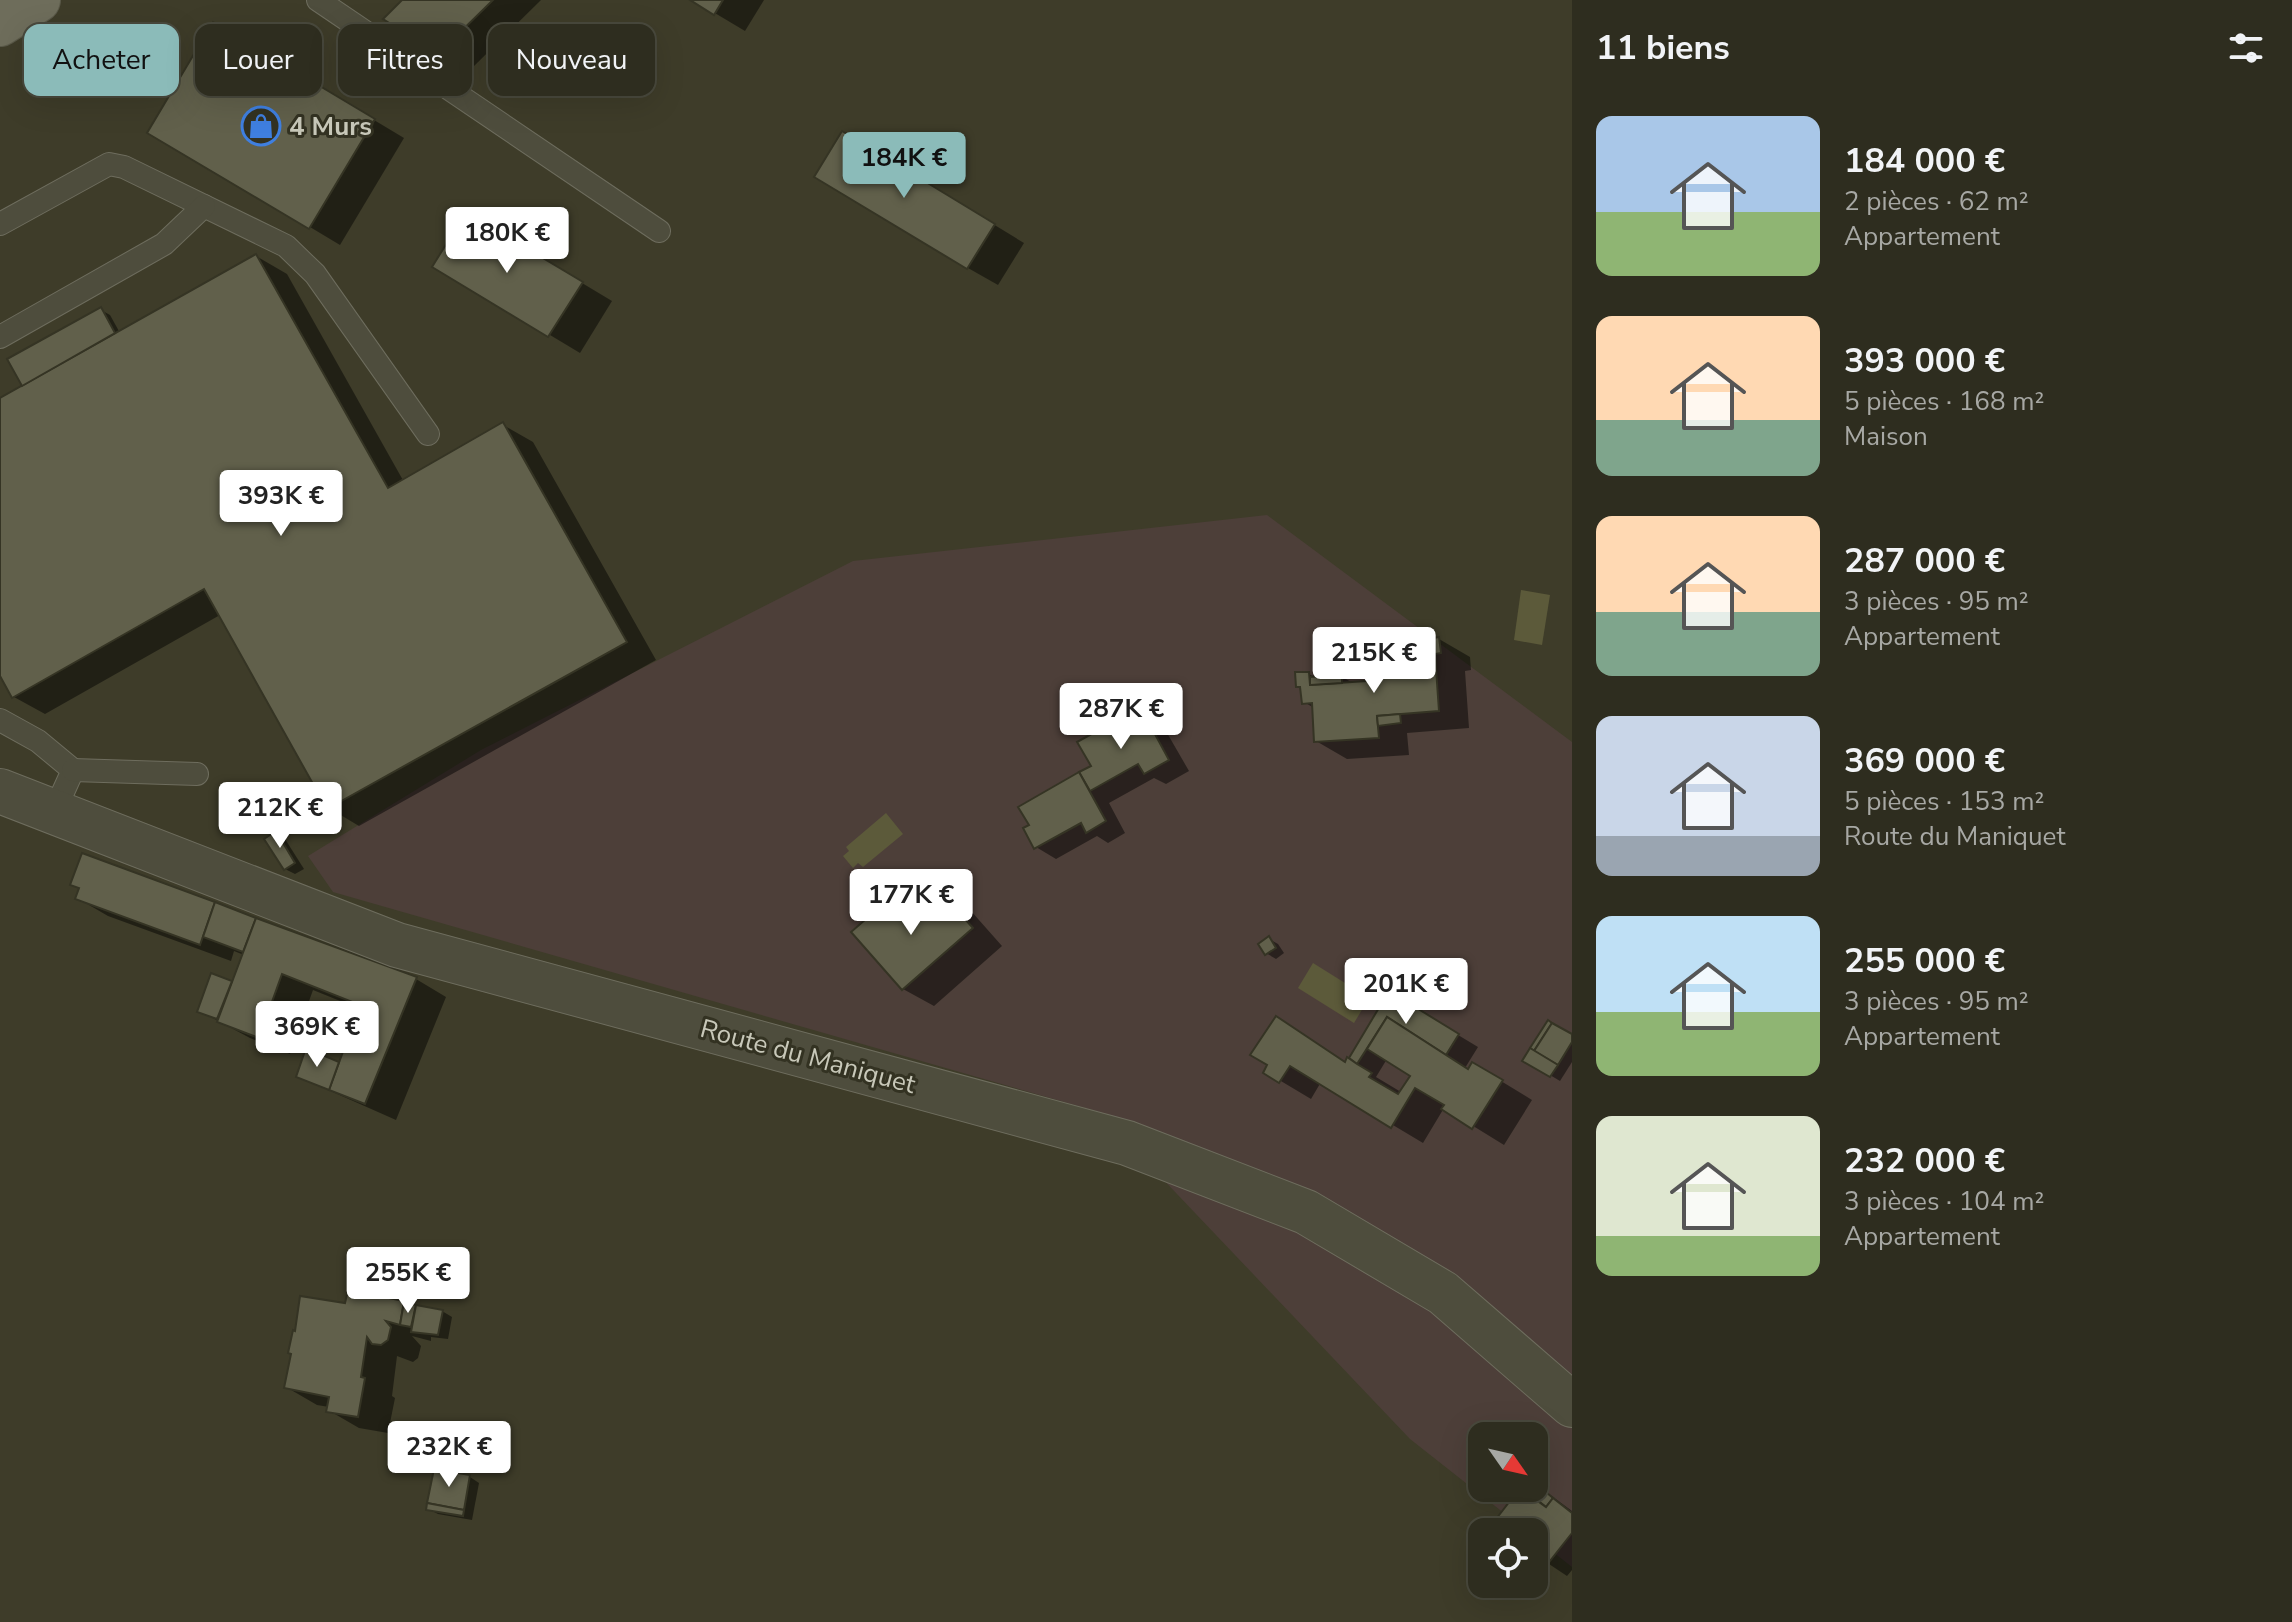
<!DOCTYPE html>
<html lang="fr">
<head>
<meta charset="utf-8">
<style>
  :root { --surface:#2e2d1f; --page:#363528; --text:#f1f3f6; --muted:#a7a8a4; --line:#49493d; --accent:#8bbbb9 }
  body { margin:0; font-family:"Nunito Sans",sans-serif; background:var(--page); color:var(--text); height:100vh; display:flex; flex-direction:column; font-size:30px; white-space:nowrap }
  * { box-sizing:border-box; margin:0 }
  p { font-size:26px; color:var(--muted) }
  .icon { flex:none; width:44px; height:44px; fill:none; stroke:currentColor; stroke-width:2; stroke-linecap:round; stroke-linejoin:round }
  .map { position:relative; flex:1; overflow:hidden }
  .panel { display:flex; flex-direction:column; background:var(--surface); width:720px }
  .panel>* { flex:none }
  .guide { position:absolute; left:24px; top:24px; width:760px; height:72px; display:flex; gap:16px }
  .needle { width:52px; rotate:124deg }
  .buttons { position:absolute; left:1468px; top:1422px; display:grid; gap:16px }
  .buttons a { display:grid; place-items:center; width:80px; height:80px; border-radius:16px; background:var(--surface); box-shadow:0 8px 32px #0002,0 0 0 2px var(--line); font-size:40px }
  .price { position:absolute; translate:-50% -68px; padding:0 18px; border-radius:8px; background:#fff; color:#222; font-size:26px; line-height:52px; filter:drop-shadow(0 2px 4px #0008) }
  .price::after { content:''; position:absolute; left:50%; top:48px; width:24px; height:18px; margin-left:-12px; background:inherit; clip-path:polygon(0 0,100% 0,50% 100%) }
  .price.current { background:var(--accent); color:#111 }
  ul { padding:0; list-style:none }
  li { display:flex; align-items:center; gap:24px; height:200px; padding:0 24px }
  li span { display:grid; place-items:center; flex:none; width:224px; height:160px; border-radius:16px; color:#555 }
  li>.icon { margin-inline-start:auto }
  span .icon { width:96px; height:96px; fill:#fffc; stroke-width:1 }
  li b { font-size:34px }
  h2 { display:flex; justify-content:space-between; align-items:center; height:96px; padding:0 24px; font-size:34px }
  .tag { padding:0 28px; border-radius:16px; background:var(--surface); box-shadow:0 8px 32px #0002,0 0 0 2px var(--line); font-size:28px; line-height:72px }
  .tag.current { background:var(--accent); color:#111 }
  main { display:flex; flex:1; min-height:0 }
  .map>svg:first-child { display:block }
  .green { fill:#4d3f39; fill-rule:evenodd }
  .water { fill:#5c5a3a }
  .shadow { fill:#0007; fill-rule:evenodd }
  .building { fill:#61604b; stroke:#353424; stroke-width:2 }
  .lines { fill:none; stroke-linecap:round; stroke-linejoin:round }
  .lane-casing { stroke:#6e6d5e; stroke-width:24 }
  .street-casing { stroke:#6e6d5e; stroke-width:46 }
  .primary-casing { stroke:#5a5949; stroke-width:46 }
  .lane { stroke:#4e4d3d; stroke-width:22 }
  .street { stroke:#4e4d3d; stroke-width:44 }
  .primary { stroke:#6e6d5b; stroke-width:44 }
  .labels { text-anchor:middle; stroke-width:6; stroke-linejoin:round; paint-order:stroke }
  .poi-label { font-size:26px; font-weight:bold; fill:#c8c8b9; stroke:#333222; text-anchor:start }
  .street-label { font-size:26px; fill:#c8c8b9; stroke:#333222 }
</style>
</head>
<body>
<main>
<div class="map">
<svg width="1572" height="1622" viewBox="0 0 1572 1622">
  <rect width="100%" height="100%" fill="#3e3c29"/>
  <path class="green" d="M1267 515 1572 742V1567L1534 1537V1532H1528L1410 1439 1099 1112 333 892 308 856 481 750 853 561ZM1482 1436H1534V1488H1482Z"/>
  <g class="water">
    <polygon points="1521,590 1550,595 1542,645 1514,640"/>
    <polygon points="886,813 903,834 863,867 858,863 853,868 843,856 849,851 846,847"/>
    <polygon points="1313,963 1369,998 1354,1023 1298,988"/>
  </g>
  <g class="shadow">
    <polygon points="404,0 541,0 470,70 439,53"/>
    <polygon points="693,0 764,0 745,31"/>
    <polygon points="244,42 404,138 340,245 310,227"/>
    <polygon points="873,151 1024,243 998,285 968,268"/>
    <polygon points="497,232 612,301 580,353 435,266"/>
    <polygon points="256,256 287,274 404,482 503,425 533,442 656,660 359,826 329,808 220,615 45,714 14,697 0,672 0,400 25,386 101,310 110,315 120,333"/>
    <polygon points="1439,639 1470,657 1471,670 1465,671 1469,728 1407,733 1409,755 1347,759 1316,741 1314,708 1304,702 1302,689 1298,686 1309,674 1316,678 1341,676 1351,682 1351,684 1383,682 1425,653"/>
    <polygon points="1143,715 1163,726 1189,771 1166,784 1154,778 1109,803 1125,833 1108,843 1097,836 1056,859 1036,847 1031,826 1021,807 1094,767 1115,723 1122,727"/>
    <polygon points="276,834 285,839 304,869 295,874 285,869"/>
    <polygon points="84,855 416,979 446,997 396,1120 308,1081 307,1050 340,1065 360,1009 313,990 290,1054 250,1038 209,1016 200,1011 212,976 234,983 244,955 234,951 231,961 108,916 77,898 81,888"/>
    <polygon points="941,893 971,911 1002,946 934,1006 903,989 854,932 889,902 914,916"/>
    <polygon points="1269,939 1278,944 1284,953 1276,959 1266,953"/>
    <path d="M1390 994 1478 1047 1465 1068 1469 1070 1473 1064 1532 1100 1504 1145 1444 1108 1423 1143 1321 1082 1311 1099 1266 1072 1307 1037 1346 1063ZM1387 1059 1412 1075 1401 1092 1376 1077Z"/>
    <polygon points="1572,1037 1572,1062 1560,1081 1525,1060"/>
    <polygon points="404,1303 442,1311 452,1317 448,1339 431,1337 431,1341 412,1336 421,1346 418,1358 413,1362 397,1356 392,1396 395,1398 388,1433 359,1428 328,1410 329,1407 317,1405 286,1387 347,1305"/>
    <polygon points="435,1471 470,1477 479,1483 472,1520 438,1514 428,1509"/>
    <polygon points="1534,1483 1572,1511 1572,1570 1567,1576 1534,1554 1534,1532 1507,1532 1495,1523 1522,1488 1534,1488"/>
  </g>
  <g class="building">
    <polygon points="402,0 493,0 438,54 383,19"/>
    <polygon points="690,0 723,0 714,15"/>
    <polygon points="213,22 375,119 309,229 147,133"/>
    <polygon points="842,131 995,224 967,269 814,177"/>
    <polygon points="466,212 583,282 548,337 432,267"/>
    <polygon points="256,254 388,488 503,422 627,642 327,809 204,589 12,698 0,676 0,398"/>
    <polygon points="101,307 115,333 22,386 7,359"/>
    <polygon points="1439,637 1441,653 1435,654 1439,711 1377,716 1379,738 1314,742 1312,703 1302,704 1300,687 1296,687 1295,672 1309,672 1310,685 1380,680 1378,654 1423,651 1422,640"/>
    <polygon points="1342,674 1342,683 1310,685 1310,677"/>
    <polygon points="1143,712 1169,760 1144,774 1138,764 1090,791 1079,772 1091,766 1077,742 1115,721 1118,727"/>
    <polygon points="1400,714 1401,723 1378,726 1377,716"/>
    <polygon points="1079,772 1106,821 1086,833 1081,823 1034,849 1023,828 1029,825 1018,807"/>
    <polygon points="276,831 295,863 284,870 264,839"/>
    <polygon points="82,853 215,902 200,945 75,899 79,888 70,885"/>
    <polygon points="940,891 973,928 902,990 851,932 889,899 907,920"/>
    <polygon points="215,902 256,918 243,952 203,937"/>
    <polygon points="256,918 417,977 365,1104 329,1090 360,1005 282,974 259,1038 217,1022"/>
    <polygon points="1269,936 1276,948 1265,955 1258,944"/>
    <polygon points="211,973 232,981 217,1019 197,1012"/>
    <polygon points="1389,991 1459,1034 1446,1055 1387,1017 1357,1064 1349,1058"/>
    <polygon points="1276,1016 1345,1062 1347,1057 1357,1064 1372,1073 1369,1077 1398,1094 1410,1076 1367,1049 1387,1017 1468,1069 1472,1062 1503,1080 1472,1129 1441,1109 1444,1105 1415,1088 1391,1128 1290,1066 1279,1083 1263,1073 1267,1065 1250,1055"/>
    <polygon points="1548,1020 1552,1023 1534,1051 1530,1048"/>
    <polygon points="1552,1023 1572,1034 1572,1042 1558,1065 1534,1051"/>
    <polygon points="306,1048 339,1062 329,1090 296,1077"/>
    <polygon points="1530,1048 1558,1065 1550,1077 1522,1061"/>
    <polygon points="348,1290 404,1301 400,1325 386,1321 391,1327 388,1340 381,1345 372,1344 367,1337 361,1377 365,1378 358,1417 326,1412 329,1397 284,1388 291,1354 288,1353 293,1330 295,1331 300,1296 345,1303"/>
    <polygon points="404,1302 416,1305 411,1327 400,1325"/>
    <polygon points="416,1305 443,1310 438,1335 411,1332"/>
    <polygon points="434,1469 470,1475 464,1510 427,1503"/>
    <polygon points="1534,1482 1553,1498 1546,1507 1522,1488 1534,1488"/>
    <polygon points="1520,1488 1546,1507 1553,1498 1572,1513 1572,1533 1546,1566 1534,1556 1534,1532 1504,1532 1493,1523"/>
    <polygon points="427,1503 464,1510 463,1516 426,1510"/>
  </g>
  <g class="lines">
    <g class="lane-casing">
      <g id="lane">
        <polyline points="318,0 659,231"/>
        <polyline points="0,224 109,164 124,167 286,246 315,274 428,434"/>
        <polyline points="0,337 164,244 204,206"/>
        <polyline points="0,720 38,741 73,770 54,812"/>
        <polyline points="73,770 197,774"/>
      </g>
    </g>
    <g class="street-casing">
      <polyline id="street" points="0,791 397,945 1127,1143 1306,1212 1443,1293 1572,1405"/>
    </g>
    <g class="primary-casing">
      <polyline id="primary" points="0,24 38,0"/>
    </g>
    <use href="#lane" class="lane"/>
    <use href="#street" class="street"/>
    <use href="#primary" class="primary"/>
  </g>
  <defs>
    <g id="shop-ring" transform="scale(2)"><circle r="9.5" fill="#333222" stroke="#3f7fe0" stroke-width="1.5"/><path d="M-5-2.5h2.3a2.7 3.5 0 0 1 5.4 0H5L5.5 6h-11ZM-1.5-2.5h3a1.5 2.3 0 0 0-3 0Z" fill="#3f7fe0"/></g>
  </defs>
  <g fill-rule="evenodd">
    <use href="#shop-ring" x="261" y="126"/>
  </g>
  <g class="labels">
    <g class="poi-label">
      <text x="289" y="135">4 Murs</text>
    </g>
    <g class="street-label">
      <text transform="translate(808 1056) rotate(15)" y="9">Route du Maniquet</text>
    </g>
  </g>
</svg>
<div class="buttons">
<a><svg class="needle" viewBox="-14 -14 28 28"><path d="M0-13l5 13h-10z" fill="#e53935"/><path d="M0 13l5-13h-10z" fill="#a7a8a4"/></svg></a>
<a><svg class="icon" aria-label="locate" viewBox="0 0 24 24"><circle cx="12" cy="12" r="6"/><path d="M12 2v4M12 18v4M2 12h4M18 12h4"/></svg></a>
</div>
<b class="price current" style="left:904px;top:200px">184K €</b>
<b class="price" style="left:507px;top:275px">180K €</b>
<b class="price" style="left:281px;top:538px">393K €</b>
<b class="price" style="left:1374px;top:695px">215K €</b>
<b class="price" style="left:1121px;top:751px">287K €</b>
<b class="price" style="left:280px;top:850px">212K €</b>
<b class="price" style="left:911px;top:937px">177K €</b>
<b class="price" style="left:1406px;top:1026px">201K €</b>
<b class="price" style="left:317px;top:1069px">369K €</b>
<b class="price" style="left:408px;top:1315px">255K €</b>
<b class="price" style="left:449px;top:1489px">232K €</b>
<div class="guide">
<a class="tag current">Acheter</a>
<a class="tag">Louer</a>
<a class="tag">Filtres</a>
<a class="tag">Nouveau</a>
</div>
</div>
<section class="panel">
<h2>11 biens<svg class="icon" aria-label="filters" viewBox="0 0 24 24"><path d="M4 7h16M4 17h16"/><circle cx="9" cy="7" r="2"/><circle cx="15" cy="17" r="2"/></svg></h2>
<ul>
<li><span style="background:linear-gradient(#a9c7e8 60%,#8fb573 0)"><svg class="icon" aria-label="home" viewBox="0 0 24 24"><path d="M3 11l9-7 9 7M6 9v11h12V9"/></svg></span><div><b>184 000 €</b><p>2 pièces · 62 m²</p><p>Appartement</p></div></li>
<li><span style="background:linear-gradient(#ffd9b3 65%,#7fa58c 0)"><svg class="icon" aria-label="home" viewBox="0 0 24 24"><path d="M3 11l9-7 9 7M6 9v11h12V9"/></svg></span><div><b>393 000 €</b><p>5 pièces · 168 m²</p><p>Maison</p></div></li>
<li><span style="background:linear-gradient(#ffd9b3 60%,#7fa58c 0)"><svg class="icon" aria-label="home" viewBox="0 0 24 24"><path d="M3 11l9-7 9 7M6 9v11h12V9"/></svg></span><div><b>287 000 €</b><p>3 pièces · 95 m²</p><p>Appartement</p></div></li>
<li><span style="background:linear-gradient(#c9d6e8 75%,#9aa5b1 0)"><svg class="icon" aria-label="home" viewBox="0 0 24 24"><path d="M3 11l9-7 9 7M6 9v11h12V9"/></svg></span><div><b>369 000 €</b><p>5 pièces · 153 m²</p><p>Route du Maniquet</p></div></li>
<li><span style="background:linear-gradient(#bfe0f5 60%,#8fb573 0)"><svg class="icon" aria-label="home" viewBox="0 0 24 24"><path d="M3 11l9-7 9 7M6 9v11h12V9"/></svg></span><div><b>255 000 €</b><p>3 pièces · 95 m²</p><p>Appartement</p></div></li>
<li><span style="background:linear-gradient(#dfe7d0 75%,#8fb573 0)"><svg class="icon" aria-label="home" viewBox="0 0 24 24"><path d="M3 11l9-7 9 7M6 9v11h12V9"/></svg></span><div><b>232 000 €</b><p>3 pièces · 104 m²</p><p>Appartement</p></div></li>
</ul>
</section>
</main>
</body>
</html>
